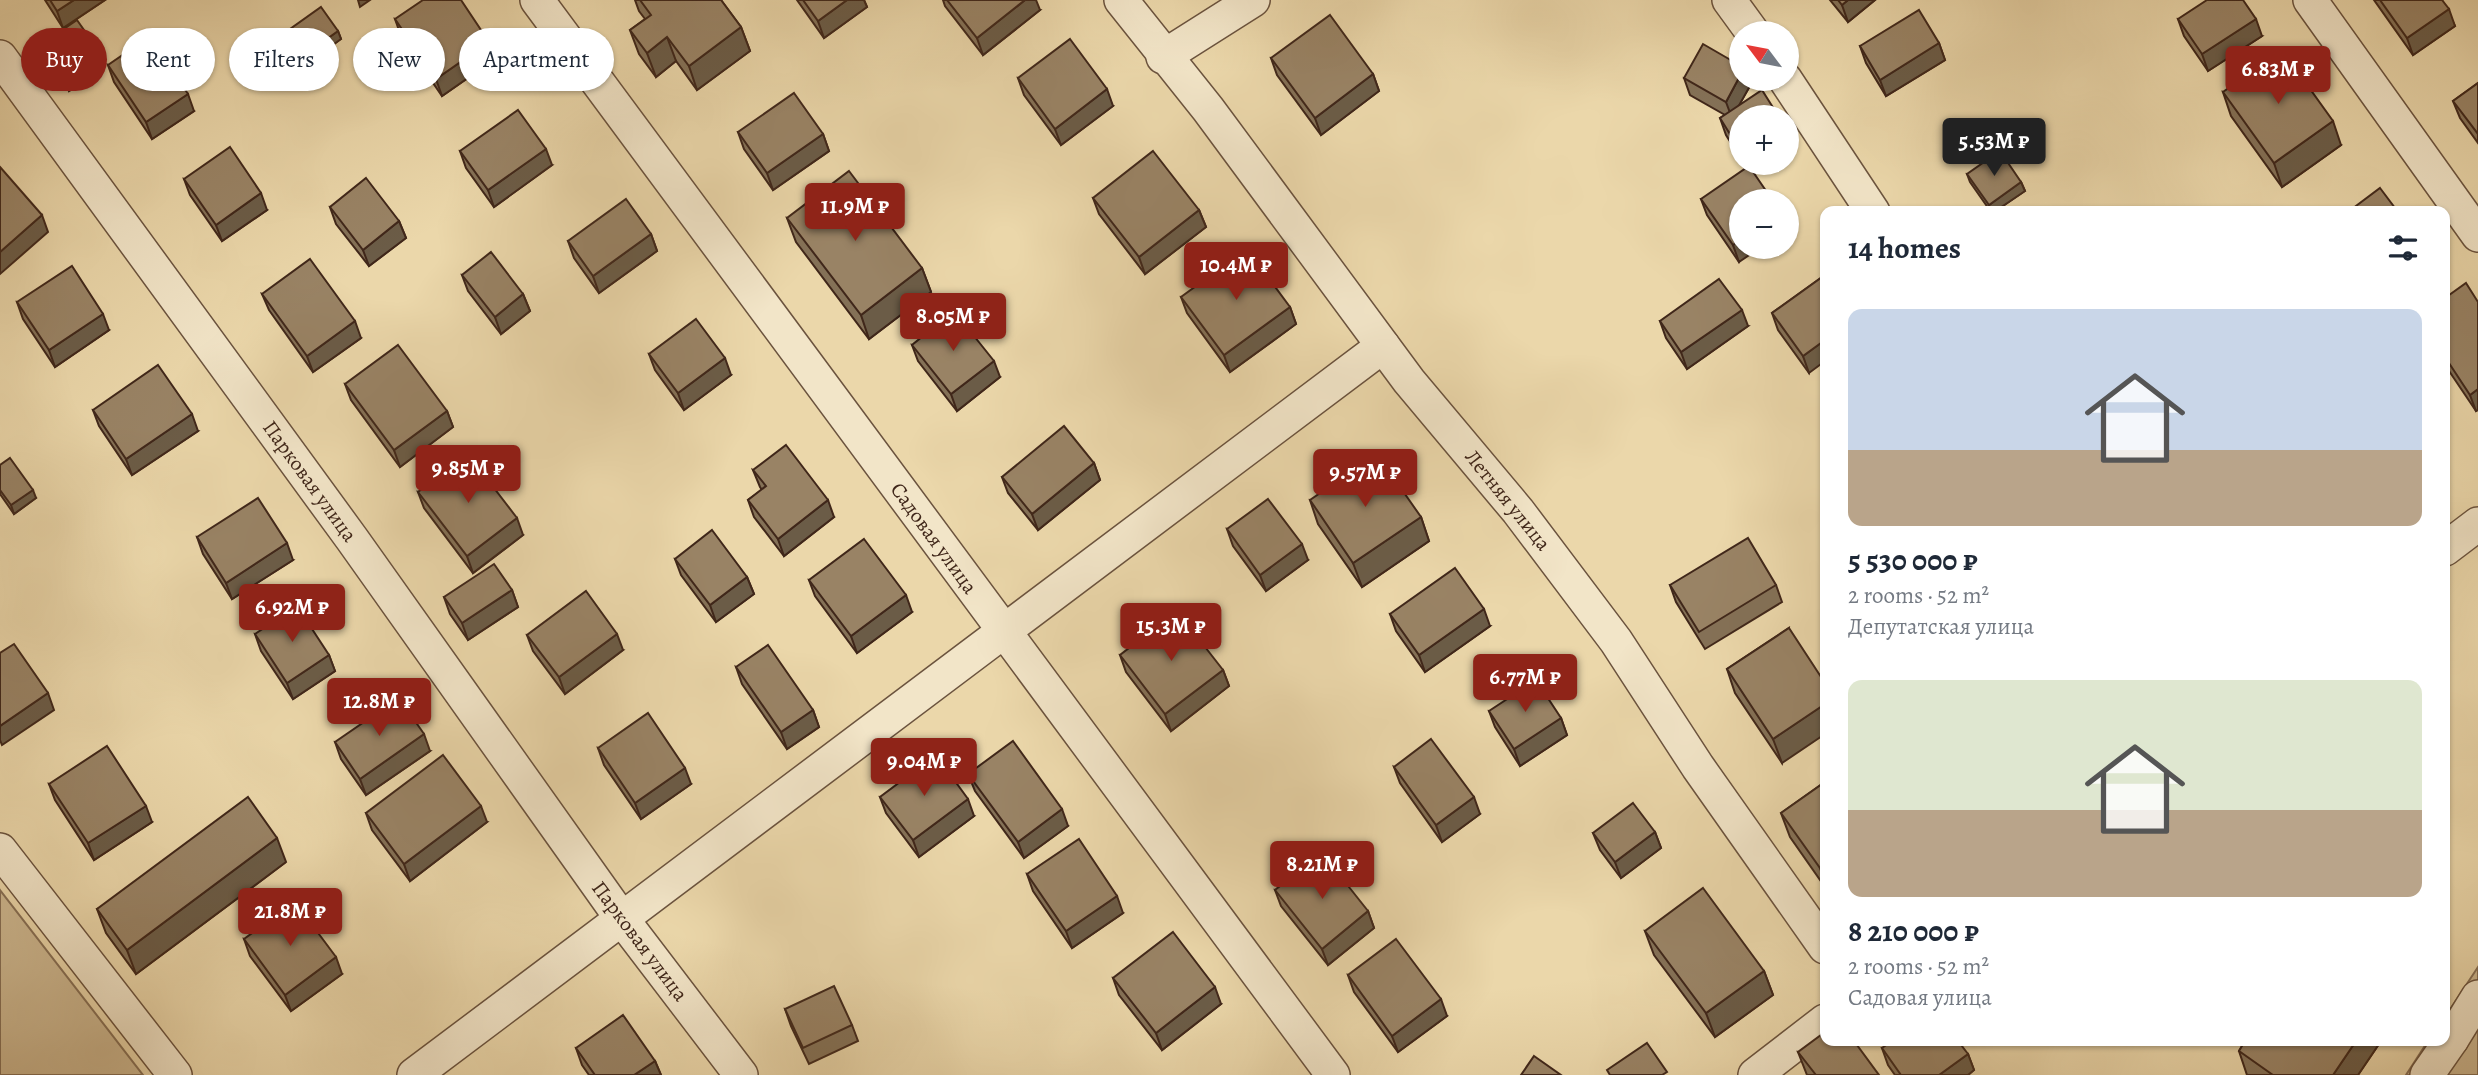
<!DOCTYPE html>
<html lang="en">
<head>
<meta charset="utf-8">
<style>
  :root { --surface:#fff; --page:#f2f2f3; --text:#1f2937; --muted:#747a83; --accent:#8f2418 }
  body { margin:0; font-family:Alegreya,serif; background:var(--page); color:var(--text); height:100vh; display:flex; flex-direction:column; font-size:26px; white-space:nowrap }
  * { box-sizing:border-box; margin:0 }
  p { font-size:23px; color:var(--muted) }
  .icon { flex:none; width:38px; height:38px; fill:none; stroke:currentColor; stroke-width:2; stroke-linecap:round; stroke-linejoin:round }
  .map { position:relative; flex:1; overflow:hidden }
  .panel { position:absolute; left:1820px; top:206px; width:630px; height:840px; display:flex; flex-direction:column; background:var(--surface); border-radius:14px; box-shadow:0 2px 5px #0004 }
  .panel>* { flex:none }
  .banner { position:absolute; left:21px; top:28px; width:665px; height:63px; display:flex; gap:14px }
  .needle { width:46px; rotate:302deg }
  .controls { position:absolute; left:1729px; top:21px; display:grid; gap:14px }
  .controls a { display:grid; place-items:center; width:70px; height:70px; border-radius:50%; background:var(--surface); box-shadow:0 2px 5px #0004; font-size:35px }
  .price { position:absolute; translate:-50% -60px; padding:0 16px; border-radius:7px; background:var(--accent); color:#fff; font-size:23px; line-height:46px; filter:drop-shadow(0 2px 4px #0008) }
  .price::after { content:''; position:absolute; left:50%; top:42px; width:21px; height:16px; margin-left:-10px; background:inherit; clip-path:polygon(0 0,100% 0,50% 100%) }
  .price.on { background:#222; color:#fff }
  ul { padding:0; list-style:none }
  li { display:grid; align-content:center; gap:14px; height:371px; padding:0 28px }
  li span { display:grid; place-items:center; height:217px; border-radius:14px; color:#555 }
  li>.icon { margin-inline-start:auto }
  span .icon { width:126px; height:126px; fill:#fffc; stroke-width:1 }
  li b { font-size:30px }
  h2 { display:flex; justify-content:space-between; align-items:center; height:84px; padding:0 28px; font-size:30px }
  .pill { padding:0 24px; border-radius:32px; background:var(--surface); box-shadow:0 2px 5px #0004; font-size:24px; line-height:63px }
  .pill.on { background:var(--accent); color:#fff }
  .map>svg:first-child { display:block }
  .green { fill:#ceb992; stroke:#877056; stroke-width:2 }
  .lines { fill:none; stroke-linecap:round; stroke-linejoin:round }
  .minor-casing { stroke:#6b533e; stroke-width:36 }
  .minor { stroke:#f2e5c8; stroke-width:33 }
  .wall { fill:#847157; stroke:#40271a; stroke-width:2 }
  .shaded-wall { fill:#6b5c47; stroke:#40271a; stroke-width:2 }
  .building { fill:#998365; stroke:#40271a; stroke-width:2 }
  .labels { text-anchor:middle; stroke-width:5; stroke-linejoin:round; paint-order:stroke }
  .street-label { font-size:21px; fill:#40271a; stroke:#f2e5c8 }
</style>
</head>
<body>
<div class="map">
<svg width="2478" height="1075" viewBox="0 0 2478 1075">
  <rect width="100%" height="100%" fill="#ebd7aa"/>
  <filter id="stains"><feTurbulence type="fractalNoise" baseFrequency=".00286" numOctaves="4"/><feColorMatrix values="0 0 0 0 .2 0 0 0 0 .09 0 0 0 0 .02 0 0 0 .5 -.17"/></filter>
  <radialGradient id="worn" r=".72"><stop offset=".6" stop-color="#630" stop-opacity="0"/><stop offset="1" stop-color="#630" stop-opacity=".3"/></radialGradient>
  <g class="green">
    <polygon points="0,890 143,1075 0,1075"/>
    <polygon points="2478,967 2478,1075 2406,1075 2428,1041 2445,1041 2445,1017"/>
  </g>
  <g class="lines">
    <g class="minor-casing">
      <g id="minor">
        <polyline points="537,0 1333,1075"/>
        <polyline points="1121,0 1208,109 1409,381 1518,511 1616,641 1698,767 1825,947"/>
        <polyline points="1729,0 1753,33"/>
        <polyline points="2310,0 2478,235"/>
        <polyline points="0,57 352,539 622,919 741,1075"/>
        <polyline points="1163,57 1253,0"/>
        <polyline points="1785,79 1873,212"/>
        <polyline points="2445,549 2478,524"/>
        <polyline points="0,850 175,1075"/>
        <polyline points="2452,1039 2478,997"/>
        <polyline points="414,1075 1383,346"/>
        <polyline points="1755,1075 1825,1021"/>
        <polyline points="2427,1075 2452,1039 2445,1028"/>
      </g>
    </g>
    <use href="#minor" class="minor"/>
  </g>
  <g class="wall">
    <polygon points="45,0 105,0 63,28"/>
    <polygon points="635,0 721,0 741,27 750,51 697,90 676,61 656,77 639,54 630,30 645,19 639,11"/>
    <polygon points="797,0 864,0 867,7 824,38"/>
    <polygon points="943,0 947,0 1040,10 983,55 945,6"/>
    <polygon points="1830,0 1875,0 1848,22"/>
    <polygon points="2374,0 2442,0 2455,26 2413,55"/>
    <polygon points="395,19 495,59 442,96 401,36"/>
    <polygon points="2178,19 2262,36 2208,71 2184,36"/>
    <polygon points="338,31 341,39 304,66 286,42 283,34"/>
    <polygon points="1939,43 1945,60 1886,96 1866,63 1860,46"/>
    <polygon points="42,44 98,50 104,67 69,91 49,61"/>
    <polygon points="1271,58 1373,74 1379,91 1321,135 1277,75"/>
    <polygon points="108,65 194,111 152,139 114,82"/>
    <polygon points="1018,78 1113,106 1061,145 1024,95"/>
    <polygon points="1684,78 1751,84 1739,105 1741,117 1741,159 1726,135 1720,118 1725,115 1690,95"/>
    <polygon points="2478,83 2478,143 2460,118 2453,101"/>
    <polygon points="2223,92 2341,145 2282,187 2231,116"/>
    <polygon points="738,132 823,134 829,151 773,190 744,149"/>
    <polygon points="460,151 552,165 494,207 466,168"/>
    <polygon points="1967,174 2021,182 2025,191 1994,212 1991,212 1970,182"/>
    <polygon points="184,179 267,210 222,241 190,195"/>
    <polygon points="1093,198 1199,210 1206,227 1145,274 1099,214"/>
    <polygon points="1701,199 1773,201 1739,262 1707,215"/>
    <polygon points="330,207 399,221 406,238 369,266 336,224"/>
    <polygon points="787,218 922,268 931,292 869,339 796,242"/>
    <polygon points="651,234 657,251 599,293 574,258 568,241"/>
    <polygon points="462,275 523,294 530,311 501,334 468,291"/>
    <polygon points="1825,275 1809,373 1778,330 1772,313"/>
    <polygon points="262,294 361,338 313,372 269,310"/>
    <polygon points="1181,297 1290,307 1296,324 1230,372 1187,313"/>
    <polygon points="2445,298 2478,302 2478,410 2476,411 2445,365"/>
    <polygon points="17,302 109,330 55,367 23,319"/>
    <polygon points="1660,321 1748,326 1687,369 1666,338"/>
    <polygon points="912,345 1000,377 957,411 918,361"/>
    <polygon points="649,354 731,375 684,410 655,370"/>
    <polygon points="345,384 447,411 453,427 400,467 351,400"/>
    <polygon points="93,410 198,431 132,475 99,426"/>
    <polygon points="1094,463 1100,480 1038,530 1008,493 1002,477"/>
    <polygon points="0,465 36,498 14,514 0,494"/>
    <polygon points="753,470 834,517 784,556 754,517 748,500 762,490 760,487"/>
    <polygon points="418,492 523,535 473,573 424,508"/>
    <polygon points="1310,500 1421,517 1429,541 1362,587 1318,524"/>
    <polygon points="1227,529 1308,560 1266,591 1233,546"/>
    <polygon points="197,537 293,560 232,599 203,554"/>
    <polygon points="675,559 747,577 754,594 716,622 681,575"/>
    <polygon points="809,580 912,612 857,653 815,596"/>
    <polygon points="1670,585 1776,585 1782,602 1705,649 1676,602"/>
    <polygon points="512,590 518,607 468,640 450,614 444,597"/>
    <polygon points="1390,614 1490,626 1425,672 1396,631"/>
    <polygon points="1789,628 1782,763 1735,693 1727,669"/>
    <polygon points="255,634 329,655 335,671 293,699 261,651"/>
    <polygon points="527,635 623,650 565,694 533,651"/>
    <polygon points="1120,655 1223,670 1229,686 1171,731 1126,672"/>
    <polygon points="736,667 813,710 819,727 787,749 742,684"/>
    <polygon points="1489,711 1561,718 1567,735 1520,766 1495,727"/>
    <polygon points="335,742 430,751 366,795 341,759"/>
    <polygon points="598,748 691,784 641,819 604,765"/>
    <polygon points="1394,767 1480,814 1442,842 1400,783"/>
    <polygon points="968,774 1068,826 1024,858 975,791"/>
    <polygon points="1825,782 1825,887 1790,837 1781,813"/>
    <polygon points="49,784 152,822 94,860 55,800"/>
    <polygon points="880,797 974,816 919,857 886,813"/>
    <polygon points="366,813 487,822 410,881 372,830"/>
    <polygon points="1655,832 1661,848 1621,878 1600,850 1593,833"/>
    <polygon points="286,862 136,974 106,933 97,909"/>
    <polygon points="1027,874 1123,913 1072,948 1033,891"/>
    <polygon points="1275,890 1368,911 1374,928 1328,965 1281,906"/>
    <polygon points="1645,931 1764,971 1773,995 1715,1037 1654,955"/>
    <polygon points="244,939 342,974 291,1011 250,956"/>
    <polygon points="1348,975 1447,1016 1398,1052 1354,992"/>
    <polygon points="1113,978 1221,1004 1162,1050 1119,995"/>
    <polygon points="785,1009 852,1025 858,1041 809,1064 791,1026"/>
    <polygon points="2245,1041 2381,1041 2358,1075 2247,1075 2239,1051"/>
    <polygon points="576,1048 655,1061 661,1075 589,1075 582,1065"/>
    <polygon points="1882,1048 1968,1054 1974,1070 1968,1075 1895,1075 1888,1065"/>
    <polygon points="1798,1052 1879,1075 1807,1075"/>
  </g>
  <g class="shaded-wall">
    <polygon points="74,0 105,0 63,28 57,11"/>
    <polygon points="358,0 370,0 360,7"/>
    <polygon points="847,0 864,0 867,7 824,38 818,21"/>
    <polygon points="1025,0 1036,0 1040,10 983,55 977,38"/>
    <polygon points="1848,0 1875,0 1848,22 1842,5"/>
    <polygon points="2449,9 2455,26 2413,55 2407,38"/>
    <polygon points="2256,19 2262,36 2208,71 2202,54"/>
    <polygon points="741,27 750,51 697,90 689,66"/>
    <polygon points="338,31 341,39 304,66 300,58"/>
    <polygon points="667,37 676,61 656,77 647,53"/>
    <polygon points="489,42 495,59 442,96 436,79"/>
    <polygon points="1939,43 1945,60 1886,96 1880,80"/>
    <polygon points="98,50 104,67 69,91 63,74"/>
    <polygon points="1373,74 1379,91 1321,135 1315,118"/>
    <polygon points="1741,74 1741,79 1749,79 1751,84 1732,118 1726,102"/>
    <polygon points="1107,89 1113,106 1061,145 1055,129"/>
    <polygon points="188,94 194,111 152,139 146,122"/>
    <polygon points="2333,121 2341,145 2282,187 2274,163"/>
    <polygon points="823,134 829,151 773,190 767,173"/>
    <polygon points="546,149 552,165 494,207 488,190"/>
    <polygon points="2021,182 2025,191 1994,212 1991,212 1989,205"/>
    <polygon points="261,193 267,210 222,241 216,225"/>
    <polygon points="1199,210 1206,227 1145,274 1139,257"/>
    <polygon points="42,215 48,232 0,274 0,252"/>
    <polygon points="399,221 406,238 369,266 363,250"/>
    <polygon points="651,234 657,251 599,293 593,276"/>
    <polygon points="1741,239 1741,247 1761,247 1739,262 1733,245"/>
    <polygon points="922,268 931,292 869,339 861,315"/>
    <polygon points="523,294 530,311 501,334 495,317"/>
    <polygon points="1290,307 1296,324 1230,372 1224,355"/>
    <polygon points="1742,310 1748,326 1687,369 1681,352"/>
    <polygon points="103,314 109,330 55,367 49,350"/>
    <polygon points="355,321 361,338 313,372 307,356"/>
    <polygon points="1825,340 1825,361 1809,373 1803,356"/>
    <polygon points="725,358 731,375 684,410 678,393"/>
    <polygon points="994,361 1000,377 957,411 951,394"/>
    <polygon points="2478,389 2478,410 2476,411 2470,395"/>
    <polygon points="447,411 453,427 400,467 394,450"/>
    <polygon points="192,414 198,431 132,475 126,459"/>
    <polygon points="1094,463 1100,480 1038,530 1032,514"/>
    <polygon points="33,490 36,498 14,514 11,505"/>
    <polygon points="828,500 834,517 784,556 778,539"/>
    <polygon points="1421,517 1429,541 1362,587 1353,563"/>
    <polygon points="517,518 523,535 473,573 467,556"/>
    <polygon points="287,543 293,560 232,599 226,583"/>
    <polygon points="1302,544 1308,560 1266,591 1260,575"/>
    <polygon points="747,577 754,594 716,622 710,605"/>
    <polygon points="512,590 518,607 468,640 462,623"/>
    <polygon points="906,595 912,612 857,653 851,636"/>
    <polygon points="1484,609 1490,626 1425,672 1419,655"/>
    <polygon points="617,634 623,650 565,694 559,677"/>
    <polygon points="329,655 335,671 293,699 287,683"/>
    <polygon points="1223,670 1229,686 1171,731 1165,714"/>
    <polygon points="48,693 54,710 2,745 0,740 0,726"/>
    <polygon points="1825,704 1825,734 1782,763 1773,739"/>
    <polygon points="813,710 819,727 787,749 781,732"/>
    <polygon points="1561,718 1567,735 1520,766 1514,749"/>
    <polygon points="424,734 430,751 366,795 360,779"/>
    <polygon points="685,768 691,784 641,819 635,803"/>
    <polygon points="1474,797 1480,814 1442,842 1436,825"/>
    <polygon points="968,799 974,816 919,857 913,840"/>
    <polygon points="146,806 152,822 94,860 88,843"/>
    <polygon points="481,806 487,822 410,881 404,864"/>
    <polygon points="1062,809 1068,826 1024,858 1018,842"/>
    <polygon points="1655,832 1661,848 1621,878 1615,862"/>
    <polygon points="277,838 286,862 136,974 127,950"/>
    <polygon points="1825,864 1825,883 1820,868"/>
    <polygon points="1117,896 1123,913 1072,948 1066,931"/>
    <polygon points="1368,911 1374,928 1328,965 1322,949"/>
    <polygon points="336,957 342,974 291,1011 285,995"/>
    <polygon points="1764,971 1773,995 1715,1037 1706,1013"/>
    <polygon points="1215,987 1221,1004 1162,1050 1156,1033"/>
    <polygon points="1441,999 1447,1016 1398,1052 1392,1036"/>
    <polygon points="2356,1041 2381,1041 2358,1075 2333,1075"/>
    <polygon points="1968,1054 1974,1070 1968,1075 1939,1075"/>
    <polygon points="655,1061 661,1075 634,1075"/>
  </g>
  <g class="building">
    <polygon points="50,0 74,0 57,11"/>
    <polygon points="423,0 461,0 489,42 436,79 395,19"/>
    <polygon points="640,0 721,0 741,27 689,66 667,37 647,53 630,30 651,15"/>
    <polygon points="803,0 847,0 818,21"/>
    <polygon points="947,0 1025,0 977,38"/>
    <polygon points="1838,0 1848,0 1842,5"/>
    <polygon points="2207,0 2243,0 2256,19 2202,54 2178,19"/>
    <polygon points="2380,0 2442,0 2449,9 2407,38"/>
    <polygon points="321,7 338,31 300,58 283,34"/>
    <polygon points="1919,10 1939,43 1880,80 1860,46"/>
    <polygon points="1330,15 1373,74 1315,118 1271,58"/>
    <polygon points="77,20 98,50 63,74 42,44"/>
    <polygon points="149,37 188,94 146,122 108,65"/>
    <polygon points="1070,39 1107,89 1055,129 1018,78"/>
    <polygon points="1703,44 1741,66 1741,74 1726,102 1684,78"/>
    <polygon points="2282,50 2333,121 2274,163 2223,92"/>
    <polygon points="2478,83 2478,134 2453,101"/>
    <polygon points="1762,90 1779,117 1741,117 1741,146 1738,147 1720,118"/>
    <polygon points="794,93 823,134 767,173 738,132"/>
    <polygon points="518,110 546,149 488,190 460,151"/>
    <polygon points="230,147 261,193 216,225 184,179"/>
    <polygon points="1153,151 1199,210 1139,257 1093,198"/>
    <polygon points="2000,151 2021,182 1989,205 1967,174"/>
    <polygon points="1749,166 1773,201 1741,201 1741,239 1733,245 1701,199"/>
    <polygon points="0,167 42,215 0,252"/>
    <polygon points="849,171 922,268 861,315 787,218"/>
    <polygon points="366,178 399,221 363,250 330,207"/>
    <polygon points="2380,188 2398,212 2348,212"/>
    <polygon points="626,199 651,234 593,276 568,241"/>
    <polygon points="1247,249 1290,307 1224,355 1181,297"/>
    <polygon points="491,252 523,294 495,317 462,275"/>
    <polygon points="310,259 355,321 307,356 262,294"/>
    <polygon points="72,266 103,314 49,350 17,302"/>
    <polygon points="1825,275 1825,340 1803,356 1772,313"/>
    <polygon points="1719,279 1742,310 1681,352 1660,321"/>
    <polygon points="2466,283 2478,302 2478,389 2470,395 2445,357 2445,298"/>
    <polygon points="954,311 994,361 951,394 912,345"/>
    <polygon points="696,319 725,358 678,393 649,354"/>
    <polygon points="398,345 447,411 394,450 345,384"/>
    <polygon points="158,365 192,414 126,459 93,410"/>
    <polygon points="1064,426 1094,463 1032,514 1002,477"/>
    <polygon points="786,445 828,500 778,539 748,500 766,486 753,470"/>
    <polygon points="468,454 517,518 467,556 418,492"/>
    <polygon points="1377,454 1421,517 1353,563 1310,500"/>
    <polygon points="10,458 33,490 11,505 0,490 0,465"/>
    <polygon points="258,498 287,543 226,583 197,537"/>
    <polygon points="1268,499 1302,544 1260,575 1227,529"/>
    <polygon points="712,530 747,577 710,605 675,559"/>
    <polygon points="1748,538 1776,585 1699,632 1670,585"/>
    <polygon points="864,539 906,595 851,636 809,580"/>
    <polygon points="494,564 512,590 462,623 444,597"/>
    <polygon points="1455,568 1484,609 1419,655 1390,614"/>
    <polygon points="586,591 617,634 559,677 527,635"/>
    <polygon points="297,606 329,655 287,683 255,634"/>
    <polygon points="1177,611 1223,670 1165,714 1120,655"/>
    <polygon points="1789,628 1825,683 1825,704 1773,739 1727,669"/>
    <polygon points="14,644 48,693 0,726 0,653"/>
    <polygon points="768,645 813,710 781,732 736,667"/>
    <polygon points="1536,680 1561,718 1514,749 1489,711"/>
    <polygon points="399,698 424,734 360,779 335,742"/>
    <polygon points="648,713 685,768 635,803 598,748"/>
    <polygon points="1431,739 1474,797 1436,825 1394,767"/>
    <polygon points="1013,741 1062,809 1018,842 968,774"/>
    <polygon points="107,746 146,806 88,843 49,784"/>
    <polygon points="443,755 481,806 404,864 366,813"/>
    <polygon points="936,755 968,799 913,840 880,797"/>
    <polygon points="1825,782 1825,864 1820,868 1781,813"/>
    <polygon points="248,797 277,838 127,950 97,909"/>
    <polygon points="1633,803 1655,832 1615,862 1593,833"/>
    <polygon points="1079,839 1117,896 1066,931 1027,874"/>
    <polygon points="1322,853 1368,911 1322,949 1275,890"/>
    <polygon points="1703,888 1764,971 1706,1013 1645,931"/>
    <polygon points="295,902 336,957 285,995 244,939"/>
    <polygon points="1173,932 1215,987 1156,1033 1113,978"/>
    <polygon points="1396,939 1441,999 1392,1036 1348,975"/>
    <polygon points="834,986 852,1025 803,1048 785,1009"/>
    <polygon points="623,1015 655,1061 634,1075 595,1075 576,1048"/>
    <polygon points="1825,1032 1825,1041 1854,1041 1879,1075 1816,1075 1798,1052"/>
    <polygon points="1892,1041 1958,1041 1968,1054 1939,1075 1901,1075 1882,1048"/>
    <polygon points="2245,1041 2356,1041 2333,1075 2273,1075 2239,1051"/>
    <polygon points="1647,1043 1667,1072 1662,1075 1610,1075 1607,1070"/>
    <polygon points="1534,1056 1561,1075 1521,1075"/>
  </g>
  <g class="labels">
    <g class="street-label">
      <text transform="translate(310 481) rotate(54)" y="7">Парковая улица</text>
      <text transform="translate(1508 500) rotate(51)" y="7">Летняя улица</text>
      <text transform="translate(934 538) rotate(54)" y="7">Садовая улица</text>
      <text transform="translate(640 941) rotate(53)" y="7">Парковая улица</text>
    </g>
  </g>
  <rect width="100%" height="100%" filter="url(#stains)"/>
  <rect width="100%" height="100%" fill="url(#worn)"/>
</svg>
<div class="controls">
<a><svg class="needle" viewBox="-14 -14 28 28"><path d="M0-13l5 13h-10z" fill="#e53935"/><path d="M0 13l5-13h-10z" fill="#747a83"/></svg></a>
<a>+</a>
<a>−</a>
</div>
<b class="price" style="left:2278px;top:106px">6.83M ₽</b>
<b class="price on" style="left:1994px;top:178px">5.53M ₽</b>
<b class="price" style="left:855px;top:243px">11.9M ₽</b>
<b class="price" style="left:1236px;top:302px">10.4M ₽</b>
<b class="price" style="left:953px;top:353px">8.05M ₽</b>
<b class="price" style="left:468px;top:505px">9.85M ₽</b>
<b class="price" style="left:1365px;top:509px">9.57M ₽</b>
<b class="price" style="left:292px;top:644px">6.92M ₽</b>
<b class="price" style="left:1171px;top:663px">15.3M ₽</b>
<b class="price" style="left:1525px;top:714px">6.77M ₽</b>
<b class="price" style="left:379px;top:738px">12.8M ₽</b>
<b class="price" style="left:924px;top:798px">9.04M ₽</b>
<b class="price" style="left:1322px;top:901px">8.21M ₽</b>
<b class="price" style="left:290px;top:948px">21.8M ₽</b>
<div class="banner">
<a class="pill on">Buy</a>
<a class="pill">Rent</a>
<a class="pill">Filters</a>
<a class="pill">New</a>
<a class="pill">Apartment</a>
</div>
<section class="panel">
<h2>14 homes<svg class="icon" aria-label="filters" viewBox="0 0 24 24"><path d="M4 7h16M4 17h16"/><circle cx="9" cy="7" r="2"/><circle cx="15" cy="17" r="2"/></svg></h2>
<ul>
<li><span style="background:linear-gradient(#c9d6e8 65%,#b9a48a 0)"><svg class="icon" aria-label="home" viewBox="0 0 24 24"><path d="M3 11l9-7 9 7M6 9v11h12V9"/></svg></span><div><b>5 530 000 ₽</b><p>2 rooms · 52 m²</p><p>Депутатская улица</p></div></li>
<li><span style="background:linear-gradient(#dfe7d0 60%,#b9a48a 0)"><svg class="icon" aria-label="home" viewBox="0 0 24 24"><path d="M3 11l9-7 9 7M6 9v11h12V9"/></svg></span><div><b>8 210 000 ₽</b><p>2 rooms · 52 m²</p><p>Садовая улица</p></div></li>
</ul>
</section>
</div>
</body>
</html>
